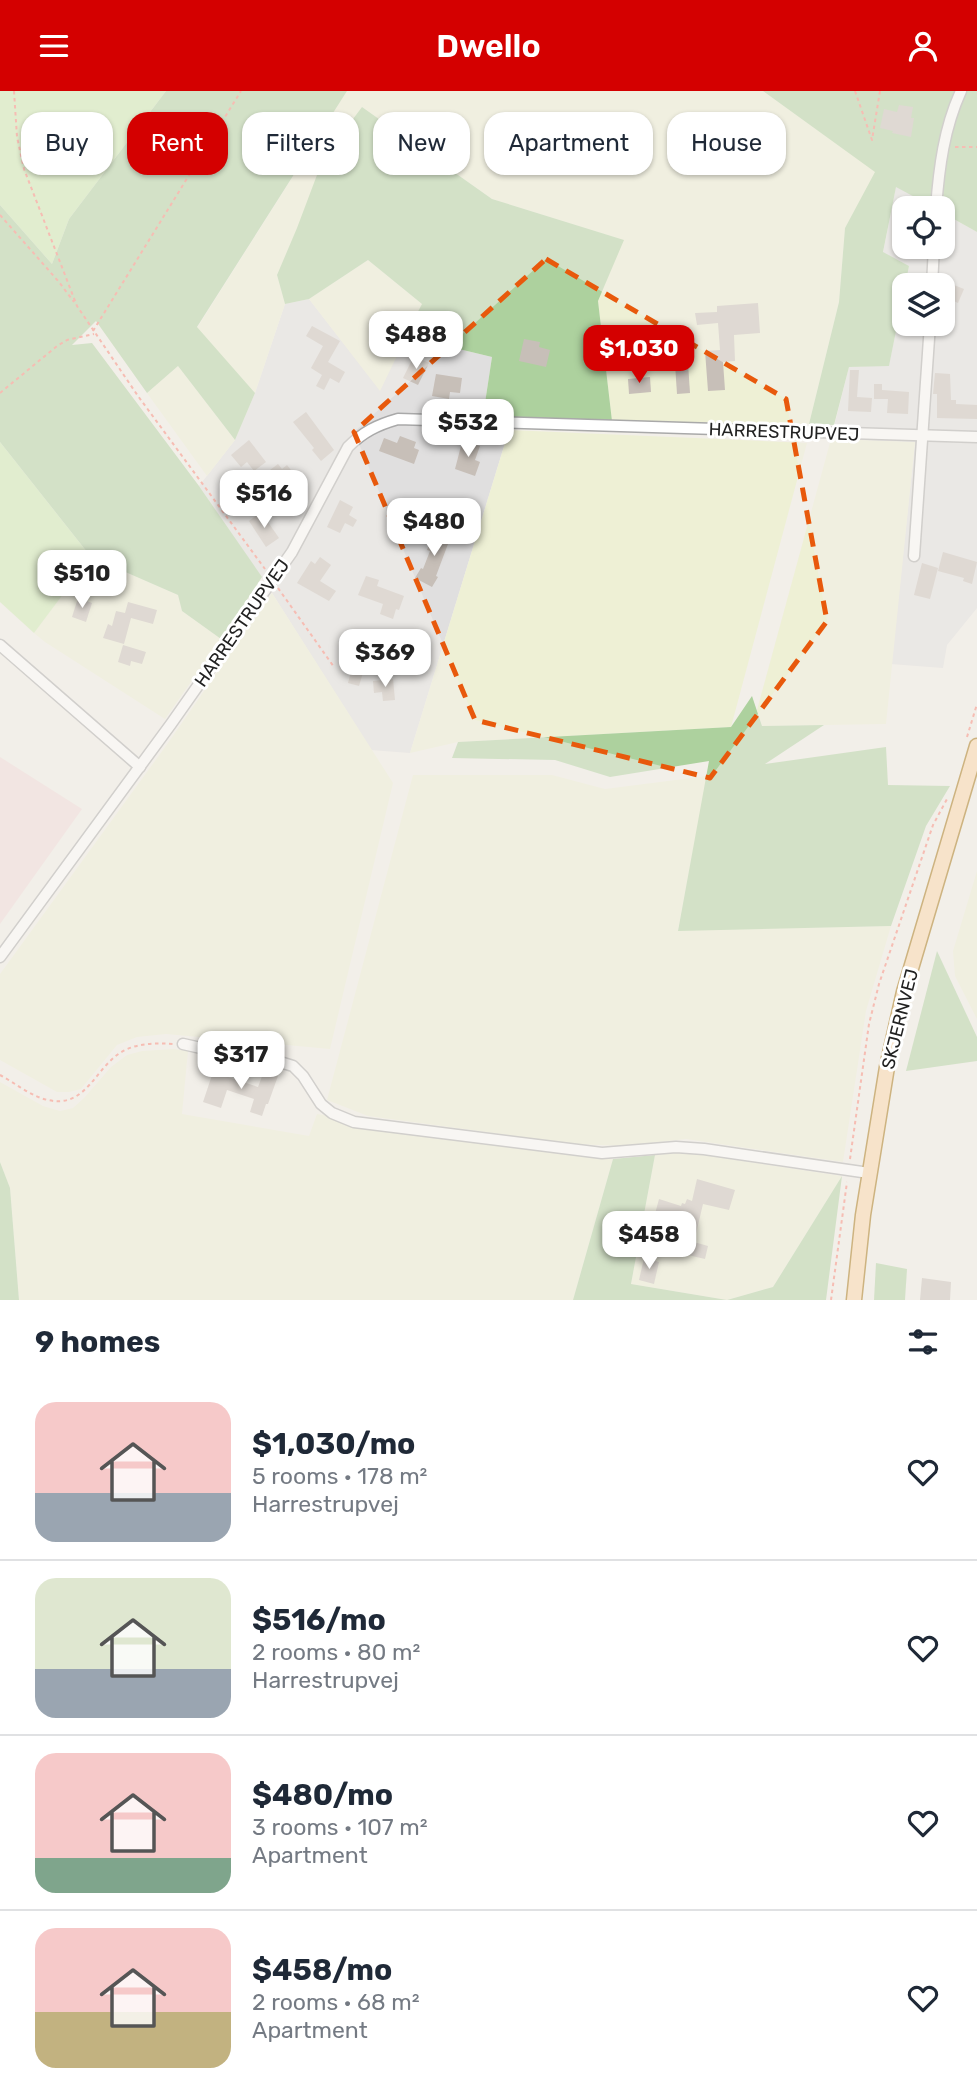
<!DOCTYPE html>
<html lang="en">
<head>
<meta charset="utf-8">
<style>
  :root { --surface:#fff; --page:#f2f2f3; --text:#1f2937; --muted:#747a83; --line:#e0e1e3; --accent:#d40000 }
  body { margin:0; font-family:Rubik,sans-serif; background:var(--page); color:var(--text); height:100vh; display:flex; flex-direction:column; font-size:26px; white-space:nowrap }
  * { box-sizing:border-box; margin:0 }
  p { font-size:23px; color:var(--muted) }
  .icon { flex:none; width:38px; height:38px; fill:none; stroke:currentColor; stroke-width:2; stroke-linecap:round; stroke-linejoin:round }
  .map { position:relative; height:1209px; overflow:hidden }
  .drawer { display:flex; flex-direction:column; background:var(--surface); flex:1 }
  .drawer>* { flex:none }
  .hud { position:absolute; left:21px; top:21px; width:936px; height:63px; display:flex; gap:14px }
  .controls { position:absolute; left:892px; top:105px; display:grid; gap:14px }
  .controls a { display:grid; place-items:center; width:63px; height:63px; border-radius:14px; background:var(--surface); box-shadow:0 2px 5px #0004; font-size:35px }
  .price { position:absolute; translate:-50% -60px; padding:0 16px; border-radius:14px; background:#fff; color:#222; font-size:23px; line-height:46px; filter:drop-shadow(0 2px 4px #0008) }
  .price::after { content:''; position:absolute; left:50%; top:42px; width:21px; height:16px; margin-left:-10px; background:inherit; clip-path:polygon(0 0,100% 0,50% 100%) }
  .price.on { background:var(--accent); color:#fff }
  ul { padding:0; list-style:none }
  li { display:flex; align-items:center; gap:21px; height:175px; padding:0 35px }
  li+li { border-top:2px solid var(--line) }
  li span { display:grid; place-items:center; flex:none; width:196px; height:140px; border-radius:21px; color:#555 }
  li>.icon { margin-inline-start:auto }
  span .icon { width:84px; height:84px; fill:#fffc; stroke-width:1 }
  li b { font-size:30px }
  h2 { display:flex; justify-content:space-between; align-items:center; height:84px; padding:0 35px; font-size:30px }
  .chip { padding:0 24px; border-radius:21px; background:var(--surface); box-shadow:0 2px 5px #0004; font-size:24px; line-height:63px }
  .chip.on { background:var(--accent); color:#fff }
  header { display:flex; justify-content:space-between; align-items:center; height:91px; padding:0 35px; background:var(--accent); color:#fff; font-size:32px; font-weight:600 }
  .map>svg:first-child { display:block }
  .residential { fill:#e0dfdf }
  .commercial { fill:#f2dad9 }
  .farmland { fill:#eef0d5 }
  .grass { fill:#cdebb0 }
  .forest { fill:#add19e }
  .building { fill:#c7bfb8 }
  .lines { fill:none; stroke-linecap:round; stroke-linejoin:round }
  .minor-casing { stroke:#a9a9a9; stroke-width:13 }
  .major-casing { stroke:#a06b00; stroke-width:17 }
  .path { stroke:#fa8072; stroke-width:2; stroke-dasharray:3.5 3.5; stroke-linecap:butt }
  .minor { stroke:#fff; stroke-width:10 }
  .major { stroke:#fcd6a4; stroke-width:14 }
  .marked { fill:none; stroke:#e8590c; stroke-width:5; stroke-dasharray:14 9; stroke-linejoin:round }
  .labels { text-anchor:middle; stroke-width:6; stroke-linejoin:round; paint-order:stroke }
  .street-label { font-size:18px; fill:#222; stroke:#fff }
</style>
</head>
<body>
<header><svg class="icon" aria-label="menu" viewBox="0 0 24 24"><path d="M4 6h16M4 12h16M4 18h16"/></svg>Dwello<svg class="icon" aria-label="person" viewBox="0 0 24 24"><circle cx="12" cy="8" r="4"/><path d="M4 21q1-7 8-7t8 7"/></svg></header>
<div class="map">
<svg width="977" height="1209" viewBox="0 0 977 1209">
  <rect width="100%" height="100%" fill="#f2efe9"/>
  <g class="residential">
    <polygon points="896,95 935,117 905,117 905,156 943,156 943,122 977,141 977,517 947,554 943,577 891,573 915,352 831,348 849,276 889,274 905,195 905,233 943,233 943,194 905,194 909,175 883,162"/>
    <polygon points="309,208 380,299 405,245 492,266 483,325 509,339 410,662 371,659 272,502 199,395 235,349 255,302 285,213"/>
  </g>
  <polygon class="commercial" points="0,666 82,718 0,833"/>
  <g class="farmland">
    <polygon points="347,0 763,0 876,81 845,137 839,211 809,333 612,330 598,210 623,149 492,108 362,16 297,138 277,184 285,213 255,302 197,237"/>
    <polygon points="368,169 422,213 380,300 309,208"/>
    <polygon points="178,275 235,349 207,385 147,302"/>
    <polygon points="509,339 807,352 731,636 458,651 410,662"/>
    <polygon points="831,348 915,351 886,633 762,635 757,619"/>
    <polygon points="91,466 178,504 182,520 221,548 165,628 45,551 34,542"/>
    <polygon points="272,502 393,692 330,958 166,943 137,946 117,954 81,998 69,1001 57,1001 0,969 0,883 168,652"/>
    <polygon points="413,684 552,684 605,698 707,685 678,839 891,835 866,920 843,1071 686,1048 623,1055 575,1053 368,1025 327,1009"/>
    <polygon points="977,780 977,928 955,885 953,860"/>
    <polygon points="174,958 188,960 182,1023 309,1045 317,1023 613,1068 573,1209 19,1209 10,1097 0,1071 0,991 43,1015 60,1020 73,1017 84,1007 111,976 127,964 142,960"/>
    <polygon points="683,1061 842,1085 773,1196 727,1209 631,1193 655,1064"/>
  </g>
  <g class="grass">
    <polygon points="0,0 166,0 69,128 52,173 0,114"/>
    <polygon points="0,351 91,466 34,542 0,511"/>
  </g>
  <g class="forest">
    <polygon points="166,0 347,0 197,236 255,302 235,349 178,275 147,302 96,230 72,254 92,252 199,395 262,486 221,548 182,520 178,504 91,466 0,351 0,114 52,173 69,128"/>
    <polygon points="763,0 977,0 977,141 943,122 943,117 935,117 896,96 883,161 909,175 889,275 849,276 834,334 809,333 839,211 845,137 875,81"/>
    <polygon points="362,16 492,108 624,149 598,210 612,330 483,325 492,266 405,245 422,213 368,169 309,208 285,213 277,184 297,137 323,68"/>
    <polygon points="752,605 762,635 824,634 765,673 886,656 888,694 950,695 926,735 891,835 678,840 709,670 610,686 555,669 452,667 458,651 731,636"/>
    <polygon points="937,860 977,946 977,970 906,980"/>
    <polygon points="655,1064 631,1193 727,1209 773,1196 842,1085 826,1209 573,1209 613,1068"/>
    <polygon points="0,1071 10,1097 19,1209 0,1209"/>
    <polygon points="876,1172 907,1178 905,1209 874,1209"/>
  </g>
  <g class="building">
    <polygon points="899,14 913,16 911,27 914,27 911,46 892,42 893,40 880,37 884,18 897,21"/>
    <polygon points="946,191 964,198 958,212 943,205"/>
    <polygon points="758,212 760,242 734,244 735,270 723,271 725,299 708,300 705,260 720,259 718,232 697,234 695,222 717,221 717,215"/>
    <polygon points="312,235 340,250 328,271 345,281 339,292 330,287 324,299 316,295 322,284 311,277 323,255 306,245"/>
    <polygon points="524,248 540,251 539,256 550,259 546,276 519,270"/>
    <polygon points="414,265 429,272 418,294 403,287"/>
    <polygon points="688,272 690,302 677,303 675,273"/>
    <polygon points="850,279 859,279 857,306 872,307 871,321 848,320"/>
    <polygon points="935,282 950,283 951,309 956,309 956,313 977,314 977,328 937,327 937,303 933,303"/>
    <polygon points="436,283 462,287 460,302 450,301 449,308 432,305"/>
    <polygon points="650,286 651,301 629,303 628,288"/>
    <polygon points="874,293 882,293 882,299 909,301 908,323 887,322 888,308 874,308"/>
    <polygon points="306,321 334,359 321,370 312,359 314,357 293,331"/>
    <polygon points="400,345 416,351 414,357 419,359 414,373 379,360 384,347 397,352"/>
    <polygon points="249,349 266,371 254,380 247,371 241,376 231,364"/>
    <polygon points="467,351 480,355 475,369 480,371 475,385 455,378 461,355 466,356"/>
    <polygon points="278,373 282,378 287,374 304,396 291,405 282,393 277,396 266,382"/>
    <polygon points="340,409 353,416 349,424 357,429 353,436 345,432 340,442 327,436"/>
    <polygon points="261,421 279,447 266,456 249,430"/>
    <polygon points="435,437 449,443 446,452 448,453 436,485 438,486 432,496 415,487 421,477 423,478 430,460 427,459"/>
    <polygon points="943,461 977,471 972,493 963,490 964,487 938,480"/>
    <polygon points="320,466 331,474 320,490 336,500 329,510 297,492 311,470 315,473"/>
    <polygon points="922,472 938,477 930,508 914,504"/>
    <polygon points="366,485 379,489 377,495 404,505 399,519 396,518 393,528 380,523 383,513 358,504"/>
    <polygon points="78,507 92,512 86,531 72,526"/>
    <polygon points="128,511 157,519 153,533 131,527 124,553 103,547 108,533 112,535 116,520 125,522"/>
    <polygon points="123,554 146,561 142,573 131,570 130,575 118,571"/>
    <polygon points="357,558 369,561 359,595 348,592"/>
    <polygon points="393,588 395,609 383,610 382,601 374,602 373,590"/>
    <polygon points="264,980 278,985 268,1013 266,1013 262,1025 250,1021 254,1008 227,999 221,1017 203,1011 213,981 258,996"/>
    <polygon points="697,1088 735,1099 729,1119 703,1113 694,1151 708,1155 705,1168 679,1162 682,1148 672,1146 673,1142 652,1134 659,1108 681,1115 682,1112 685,1113 687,1108 692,1110"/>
    <polygon points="644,1167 659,1171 654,1193 639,1189"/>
    <polygon points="922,1187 951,1191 950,1209 920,1209"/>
  </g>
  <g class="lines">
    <g class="minor-casing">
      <g id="minor">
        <path d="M936 117C939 77 944 37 961 0"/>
        <polyline points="932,194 934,156"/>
        <polyline points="914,465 930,233"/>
        <polyline points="0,554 140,676"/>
        <path d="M0 866 171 633 292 461 348 356C363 341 377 334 398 328L977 346"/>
        <polyline points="183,953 259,970 280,971 293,975 303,985 321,1013 332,1022 354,1031 602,1062 676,1056 704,1058 869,1082"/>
      </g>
    </g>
    <g class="major-casing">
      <polyline id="major" points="854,1209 863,1124 887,976 904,901 977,655"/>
    </g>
    <g class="path">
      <polyline points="14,0 17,46 24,78 77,215 138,305 265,478"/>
      <polyline points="855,0 872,49 880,0"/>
      <polyline points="955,56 977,56"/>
      <polyline points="0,124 59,191 74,211"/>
      <polyline points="93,240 241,0"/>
      <polyline points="0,302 57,255 67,249 94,243"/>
      <polyline points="278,497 334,576"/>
      <polyline points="967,646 977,613"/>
      <path d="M0 984C15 992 32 1006 48 1009 88 1018 95 974 125 959 140 952 157 952 174 953"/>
      <polyline points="850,1068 869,933 879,893 933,734 947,708"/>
      <polyline points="831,1209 847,1091"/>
    </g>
    <use href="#minor" class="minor"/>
    <use href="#major" class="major"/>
  </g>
  <path d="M0 0H977V1209H0ZM546 168 786 308 827 530 710 687 475 629 354 341Z" fill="#f2efe9" fill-opacity=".55" fill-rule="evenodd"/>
  <path class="marked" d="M546 168 786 308 827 530 710 687 475 629 354 341Z"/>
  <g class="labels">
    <g class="street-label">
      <text transform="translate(784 341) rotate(2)" y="6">HARRESTRUPVEJ</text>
      <text transform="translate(242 532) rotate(-55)" y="6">HARRESTRUPVEJ</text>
      <text transform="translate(900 928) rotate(-76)" y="6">SKJERNVEJ</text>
    </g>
  </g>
</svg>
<div class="controls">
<a><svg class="icon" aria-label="locate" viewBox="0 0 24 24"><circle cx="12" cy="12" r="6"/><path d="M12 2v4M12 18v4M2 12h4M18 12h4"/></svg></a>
<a><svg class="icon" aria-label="layers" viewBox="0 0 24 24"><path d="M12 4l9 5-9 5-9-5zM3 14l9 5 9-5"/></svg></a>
</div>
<b class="price" style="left:416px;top:280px">$488</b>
<b class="price on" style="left:639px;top:294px">$1,030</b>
<b class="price" style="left:468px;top:368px">$532</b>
<b class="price" style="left:264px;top:439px">$516</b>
<b class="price" style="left:434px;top:467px">$480</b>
<b class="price" style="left:82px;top:519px">$510</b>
<b class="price" style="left:385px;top:598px">$369</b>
<b class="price" style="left:241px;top:1000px">$317</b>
<b class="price" style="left:649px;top:1180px">$458</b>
<div class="hud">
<a class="chip">Buy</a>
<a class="chip on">Rent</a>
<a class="chip">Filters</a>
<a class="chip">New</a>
<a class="chip">Apartment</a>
<a class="chip">House</a>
</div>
</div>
<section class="drawer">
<h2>9 homes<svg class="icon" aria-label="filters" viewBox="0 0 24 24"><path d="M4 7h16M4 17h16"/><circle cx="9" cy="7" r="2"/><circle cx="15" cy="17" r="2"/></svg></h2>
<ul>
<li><span style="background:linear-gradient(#f6c9c9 65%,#9aa5b1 0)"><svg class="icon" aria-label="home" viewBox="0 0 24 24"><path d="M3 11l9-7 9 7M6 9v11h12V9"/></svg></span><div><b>$1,030/mo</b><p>5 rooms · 178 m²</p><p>Harrestrupvej</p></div><svg class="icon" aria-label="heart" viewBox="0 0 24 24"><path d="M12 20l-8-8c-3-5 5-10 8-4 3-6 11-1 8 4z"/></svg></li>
<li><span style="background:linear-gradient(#dfe7d0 65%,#9aa5b1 0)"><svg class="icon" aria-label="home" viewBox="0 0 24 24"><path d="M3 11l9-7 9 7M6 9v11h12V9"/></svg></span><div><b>$516/mo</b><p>2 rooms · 80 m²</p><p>Harrestrupvej</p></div><svg class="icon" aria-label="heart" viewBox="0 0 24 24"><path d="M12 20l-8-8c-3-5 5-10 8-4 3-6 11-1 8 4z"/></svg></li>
<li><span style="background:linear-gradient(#f6c9c9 75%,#7fa58c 0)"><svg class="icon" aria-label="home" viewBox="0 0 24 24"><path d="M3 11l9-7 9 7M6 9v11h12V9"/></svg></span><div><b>$480/mo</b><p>3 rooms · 107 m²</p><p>Apartment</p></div><svg class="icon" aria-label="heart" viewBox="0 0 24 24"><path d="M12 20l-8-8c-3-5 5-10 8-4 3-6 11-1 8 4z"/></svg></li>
<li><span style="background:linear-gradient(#f6c9c9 60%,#c2b280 0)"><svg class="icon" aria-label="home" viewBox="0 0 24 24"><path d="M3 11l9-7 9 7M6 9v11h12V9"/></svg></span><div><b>$458/mo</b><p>2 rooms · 68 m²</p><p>Apartment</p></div><svg class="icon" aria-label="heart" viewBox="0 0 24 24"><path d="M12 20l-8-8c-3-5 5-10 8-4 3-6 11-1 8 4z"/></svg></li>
</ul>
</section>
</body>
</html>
